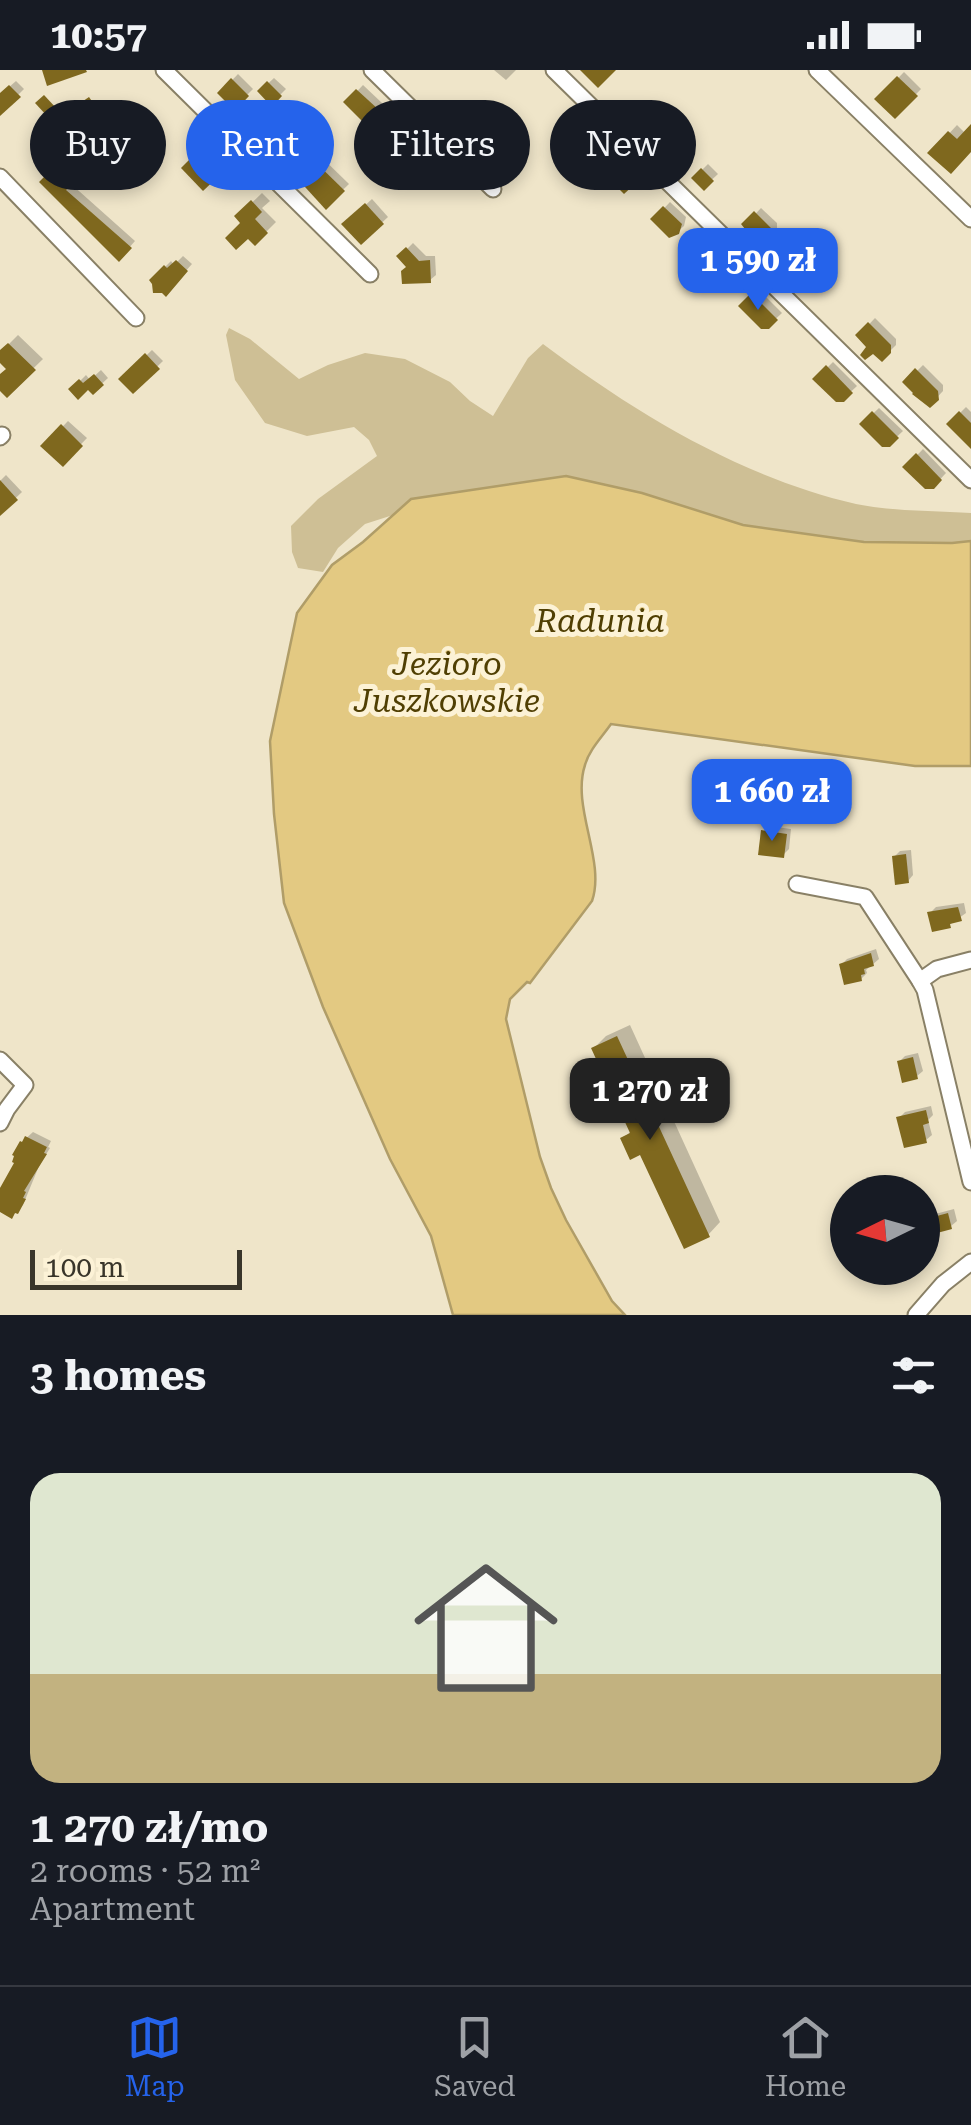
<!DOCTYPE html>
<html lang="en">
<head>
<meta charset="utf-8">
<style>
  :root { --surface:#171b24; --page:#20242c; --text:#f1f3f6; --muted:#9ea1a6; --line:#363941; --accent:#2563eb }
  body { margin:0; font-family:"Roboto Serif",serif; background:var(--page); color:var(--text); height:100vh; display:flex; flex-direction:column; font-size:38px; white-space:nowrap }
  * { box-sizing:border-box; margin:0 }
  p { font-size:32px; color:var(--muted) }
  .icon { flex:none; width:55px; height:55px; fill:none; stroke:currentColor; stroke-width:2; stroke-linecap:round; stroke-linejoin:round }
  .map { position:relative; height:1245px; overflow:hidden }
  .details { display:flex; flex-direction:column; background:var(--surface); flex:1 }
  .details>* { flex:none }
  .hud { position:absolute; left:30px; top:30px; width:912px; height:90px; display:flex; gap:20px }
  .needle { width:65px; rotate:265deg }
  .buttons { position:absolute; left:830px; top:1105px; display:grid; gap:20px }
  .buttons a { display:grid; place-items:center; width:110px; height:110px; border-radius:50%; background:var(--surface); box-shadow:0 5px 15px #0003; font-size:50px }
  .scale { position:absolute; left:30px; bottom:25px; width:212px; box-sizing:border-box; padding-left:10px; border:5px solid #39352a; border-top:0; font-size:28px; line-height:35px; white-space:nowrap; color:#39352a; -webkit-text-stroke:8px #fcf2d6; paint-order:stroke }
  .price { position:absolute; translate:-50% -85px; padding:0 22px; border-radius:20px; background:var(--accent); color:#fff; font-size:32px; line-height:65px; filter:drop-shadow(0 2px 5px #0008) }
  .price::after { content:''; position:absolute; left:50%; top:60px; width:30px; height:22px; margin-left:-15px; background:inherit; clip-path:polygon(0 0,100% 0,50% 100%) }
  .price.on { background:#222; color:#fff }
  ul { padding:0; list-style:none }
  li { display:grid; align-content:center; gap:20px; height:530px; padding:0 30px }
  li span { display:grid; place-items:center; height:310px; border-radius:30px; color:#555 }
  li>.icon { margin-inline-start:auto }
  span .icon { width:180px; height:180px; fill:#fffc; stroke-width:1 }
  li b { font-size:42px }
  h2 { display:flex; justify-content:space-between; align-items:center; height:120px; padding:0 30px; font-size:42px }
  .pill { padding:0 35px; border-radius:45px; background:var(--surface); box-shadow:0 5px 15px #0003; font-size:35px; line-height:90px }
  .pill.on { background:var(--accent); color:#fff }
  .status { display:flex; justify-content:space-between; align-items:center; height:70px; padding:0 50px; background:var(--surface); direction:ltr }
  .status svg { height:28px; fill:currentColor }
  .menu { display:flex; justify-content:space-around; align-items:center; height:140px; border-top:2px solid var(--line); background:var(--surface); font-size:28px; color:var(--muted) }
  .menu a { display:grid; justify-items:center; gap:5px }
  .menu .on { color:var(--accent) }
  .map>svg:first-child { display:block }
  .green { fill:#cebf95 }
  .water { fill:#e3c982; stroke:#b09d68; stroke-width:2.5 }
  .shadow { fill:#0003 }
  .building { fill:#7f681e }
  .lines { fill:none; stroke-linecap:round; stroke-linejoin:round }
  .street-casing { stroke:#898066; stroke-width:19 }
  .street { stroke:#fff; stroke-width:15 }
  .labels { text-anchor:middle; stroke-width:10; stroke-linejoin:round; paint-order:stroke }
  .water-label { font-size:32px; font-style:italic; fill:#503f03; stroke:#fcf2d6 }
</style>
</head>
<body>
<div class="status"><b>10:57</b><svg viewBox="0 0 49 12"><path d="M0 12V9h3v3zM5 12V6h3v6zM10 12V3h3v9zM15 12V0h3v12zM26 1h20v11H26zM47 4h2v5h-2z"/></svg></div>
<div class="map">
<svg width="971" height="1245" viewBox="0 0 971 1245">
  <rect width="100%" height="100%" fill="#efe5c9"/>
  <path class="green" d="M229 258 250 269 299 309 328 295 365 283 405 289 450 312 470 331 493 346 528 288 543 274C637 344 740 407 856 434 889 441 936 441 971 443V471L952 473 864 472 743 455 642 423 566 406 411 429 393 445 365 454 338 478 323 502 298 498 292 482 291 456 318 429 377 386 369 370 354 357 307 366 265 353 235 310 226 265Z"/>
  <path class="water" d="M566 406 642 423 743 455 864 472 952 473 971 471V696H915L611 654C602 667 589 680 585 695 571 737 606 791 592 831L530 913 527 912 510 929 506 949 540 1087 551 1118 566 1150 612 1231 625 1245H453L431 1166 390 1089 323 937 284 833 274 744 270 671 297 543 332 495 363 472 411 429Z"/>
  <g class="shadow">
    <polygon points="494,0 516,0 506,10"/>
    <polygon points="904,2 921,19 895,46 878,29"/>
    <polygon points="238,4 253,19 235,37 220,23"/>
    <polygon points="274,8 286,19 272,33 260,21"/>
    <polygon points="16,11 24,19 0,43 0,25"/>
    <polygon points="363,15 382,33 365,51 347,32"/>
    <polygon points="664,41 669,46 672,43 683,54 666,71 650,55"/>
    <polygon points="277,43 288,55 276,67 273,65 257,63"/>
    <polygon points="577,48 599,66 582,82 564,61"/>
    <polygon points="957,55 965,63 971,57 971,79 931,83"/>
    <polygon points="207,75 226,95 203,118 184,98"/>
    <polygon points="309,75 349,114 326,136 289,95"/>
    <polygon points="624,89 640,104 624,121 609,105"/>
    <polygon points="61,93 75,107 70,113 135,171 119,189 43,112"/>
    <polygon points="708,94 718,104 704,117 694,108"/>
    <polygon points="262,123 270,131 262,138 276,152 255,173 238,146"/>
    <polygon points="372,129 388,147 361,172 345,154"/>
    <polygon points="670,132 686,147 684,156 677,162 654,149"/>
    <polygon points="761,138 777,153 777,159 764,173 745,155"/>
    <polygon points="413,173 426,186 435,186 436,205 430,210 409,197 400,186"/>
    <polygon points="801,176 822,196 822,203 808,217 784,193"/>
    <polygon points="714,177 738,200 724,214 697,194"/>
    <polygon points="183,186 192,194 166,223 152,210 171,191 174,195"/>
    <polygon points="758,219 782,243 768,256 741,236"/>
    <polygon points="875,248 896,269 896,275 882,289 859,265"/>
    <polygon points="18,265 43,289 7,324 0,317 0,308 9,299 0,288 0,283"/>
    <polygon points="152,280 163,291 133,320 122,309"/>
    <polygon points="833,292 857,316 843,329 816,309"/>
    <polygon points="923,295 943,315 943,321 930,335 906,312"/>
    <polygon points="101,300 108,308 93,322 88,317 72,319 86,305 90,310"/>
    <polygon points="966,337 971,342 971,375 949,354"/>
    <polygon points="879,338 903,361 889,374 862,354"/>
    <polygon points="68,351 87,368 63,393 44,376"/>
    <polygon points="923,379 946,403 933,417 906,397"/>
    <polygon points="6,405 22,422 0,443 0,411"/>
    <polygon points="769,756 791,759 789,779 783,785 763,762"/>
    <polygon points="911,780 913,805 908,811 895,786 900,781"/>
    <polygon points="964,833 966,843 949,855 930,843 936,837"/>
    <polygon points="876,879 879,889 866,900 867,903 861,909 841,895 847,889"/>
    <polygon points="630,955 720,1152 708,1165 642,1081 623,1069 632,1060 594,978 606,966"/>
    <polygon points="918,983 923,1001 917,1006 899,992 905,986"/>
    <polygon points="931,1036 933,1045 928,1050 932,1065 926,1070 899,1048 905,1042"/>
    <polygon points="33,1062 51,1071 48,1077 50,1078 39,1096 23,1135 12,1146 0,1139 0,1118 7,1110 17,1092 22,1072"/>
    <polygon points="954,1139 957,1151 951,1156 922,1162 924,1147"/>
  </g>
  <g class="building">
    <polygon points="42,0 86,0 87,2 47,16"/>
    <polygon points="580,0 616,0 598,18"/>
    <polygon points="897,6 918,26 895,49 874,29"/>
    <polygon points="231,8 249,26 235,41 217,23"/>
    <polygon points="267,11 282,26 272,37 257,21"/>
    <polygon points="9,15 21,27 0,46 0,23"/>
    <polygon points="356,19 379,40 365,54 343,32"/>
    <polygon points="44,25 57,39 48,47 35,33"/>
    <polygon points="89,27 96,37 65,59 57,49"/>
    <polygon points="656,45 661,50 665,46 679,61 666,75 646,55"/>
    <polygon points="269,47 285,62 276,71 273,68 266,75 253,63"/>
    <polygon points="570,52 595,73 582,86 560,61"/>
    <polygon points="971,54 971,82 951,104 927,83 948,61 957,69"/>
    <polygon points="200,79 223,102 203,121 181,98"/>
    <polygon points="302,79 345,121 326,140 285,95"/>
    <polygon points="617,93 637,112 624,124 605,105"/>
    <polygon points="54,97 72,114 66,120 132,178 119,192 39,112"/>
    <polygon points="701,98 714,111 704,121 691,108"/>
    <polygon points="251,130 262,142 255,149 268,163 255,176 248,169 236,180 225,168 240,153 234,146"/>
    <polygon points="365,133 384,154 361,175 341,154"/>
    <polygon points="663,136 682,154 679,164 669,168 650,149"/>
    <polygon points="754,141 772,159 772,168 764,176 755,168 753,169 741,154"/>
    <polygon points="406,177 419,191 430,190 431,213 402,214 401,201 406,197 396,186"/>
    <polygon points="707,180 734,207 725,216 717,216 694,194"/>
    <polygon points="794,180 817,202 817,211 808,220 781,193"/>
    <polygon points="176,190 188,201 166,227 162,223 153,223 152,214 149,210 164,195 167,198"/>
    <polygon points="751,223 778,250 769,259 761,259 738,236"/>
    <polygon points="868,252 891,275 891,283 882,292 873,284 865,290 860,285 866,277 855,265"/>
    <polygon points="8,273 36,300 7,328 0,321 0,304 6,299 0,293 0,280"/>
    <polygon points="145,283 160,299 133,324 118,309"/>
    <polygon points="826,295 853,323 844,332 836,332 812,309"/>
    <polygon points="915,298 938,321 939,330 930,338 912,324 913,323 902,312"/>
    <polygon points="94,304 104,315 93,325 88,320 78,330 68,319 79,309 83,313"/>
    <polygon points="872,341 899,368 890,377 882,377 859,354"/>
    <polygon points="959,341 971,353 971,379 946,354"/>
    <polygon points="61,354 83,376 63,397 40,376"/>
    <polygon points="916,383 942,410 934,419 925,419 902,397"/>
    <polygon points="0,410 18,430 0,446"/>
    <polygon points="761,760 787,764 784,788 758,785"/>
    <polygon points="906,784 909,813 895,815 892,786"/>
    <polygon points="958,837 962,851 950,854 951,858 932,862 927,842"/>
    <polygon points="871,883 874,896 864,899 865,904 861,905 862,911 844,915 839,894"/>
    <polygon points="617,966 710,1167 684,1179 640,1085 630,1090 620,1068 630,1063 591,978"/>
    <polygon points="913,987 918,1009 902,1013 897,991"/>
    <polygon points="926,1040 929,1053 923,1055 927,1073 904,1078 896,1047"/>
    <polygon points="25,1066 47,1077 44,1083 47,1084 24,1121 26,1122 23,1128 26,1129 18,1144 15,1143 12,1149 0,1142 0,1118 14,1093 12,1092 14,1086 12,1085 20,1071 22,1072"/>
    <polygon points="948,1143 952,1159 922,1167 922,1150"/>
  </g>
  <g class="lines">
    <g class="street-casing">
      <g id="street">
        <polyline points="164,0 370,204"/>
        <polyline points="372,0 493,119"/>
        <polyline points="554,0 971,410"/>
        <polyline points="817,0 971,149"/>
        <polyline points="0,107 136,248"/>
        <polyline points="0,367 2,365"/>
        <polyline points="797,814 865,827 920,911 925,920 971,1112"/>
        <polyline points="920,911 937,899 971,890"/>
        <polyline points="0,990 25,1015 7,1039 0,1053"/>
        <polyline points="916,1245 943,1214 971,1192"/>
      </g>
    </g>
    <use href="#street" class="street"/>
  </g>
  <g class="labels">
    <g class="water-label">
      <text x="600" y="562">Radunia</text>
      <text x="447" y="605">Jezioro<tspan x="447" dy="37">Juszkowskie</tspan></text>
    </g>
  </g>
</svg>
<div class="buttons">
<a><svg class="needle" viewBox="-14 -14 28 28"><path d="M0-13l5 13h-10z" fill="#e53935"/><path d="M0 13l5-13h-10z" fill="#9ea1a6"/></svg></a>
</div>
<div class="scale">100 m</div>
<b class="price" style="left:758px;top:243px">1 590 zł</b>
<b class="price" style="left:772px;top:774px">1 660 zł</b>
<b class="price on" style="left:650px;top:1073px">1 270 zł</b>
<div class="hud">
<a class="pill">Buy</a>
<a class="pill on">Rent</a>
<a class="pill">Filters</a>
<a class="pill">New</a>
</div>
</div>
<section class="details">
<h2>3 homes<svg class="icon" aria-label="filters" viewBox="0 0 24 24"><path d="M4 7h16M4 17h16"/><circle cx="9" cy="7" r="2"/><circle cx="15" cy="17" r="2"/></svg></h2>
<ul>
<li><span style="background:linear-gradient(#dfe7d0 65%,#c2b280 0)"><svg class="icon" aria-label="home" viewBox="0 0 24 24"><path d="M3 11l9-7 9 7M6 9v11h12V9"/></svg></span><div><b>1 270 zł/mo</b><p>2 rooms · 52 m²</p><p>Apartment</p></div></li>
</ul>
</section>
<nav class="menu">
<a class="on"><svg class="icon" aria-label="map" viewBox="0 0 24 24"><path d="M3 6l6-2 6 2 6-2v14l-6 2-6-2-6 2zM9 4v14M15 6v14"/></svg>Map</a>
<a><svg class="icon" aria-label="saved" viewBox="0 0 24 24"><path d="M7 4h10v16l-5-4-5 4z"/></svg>Saved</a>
<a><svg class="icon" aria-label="home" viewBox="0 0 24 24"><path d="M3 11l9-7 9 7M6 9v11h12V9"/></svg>Home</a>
</nav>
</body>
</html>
